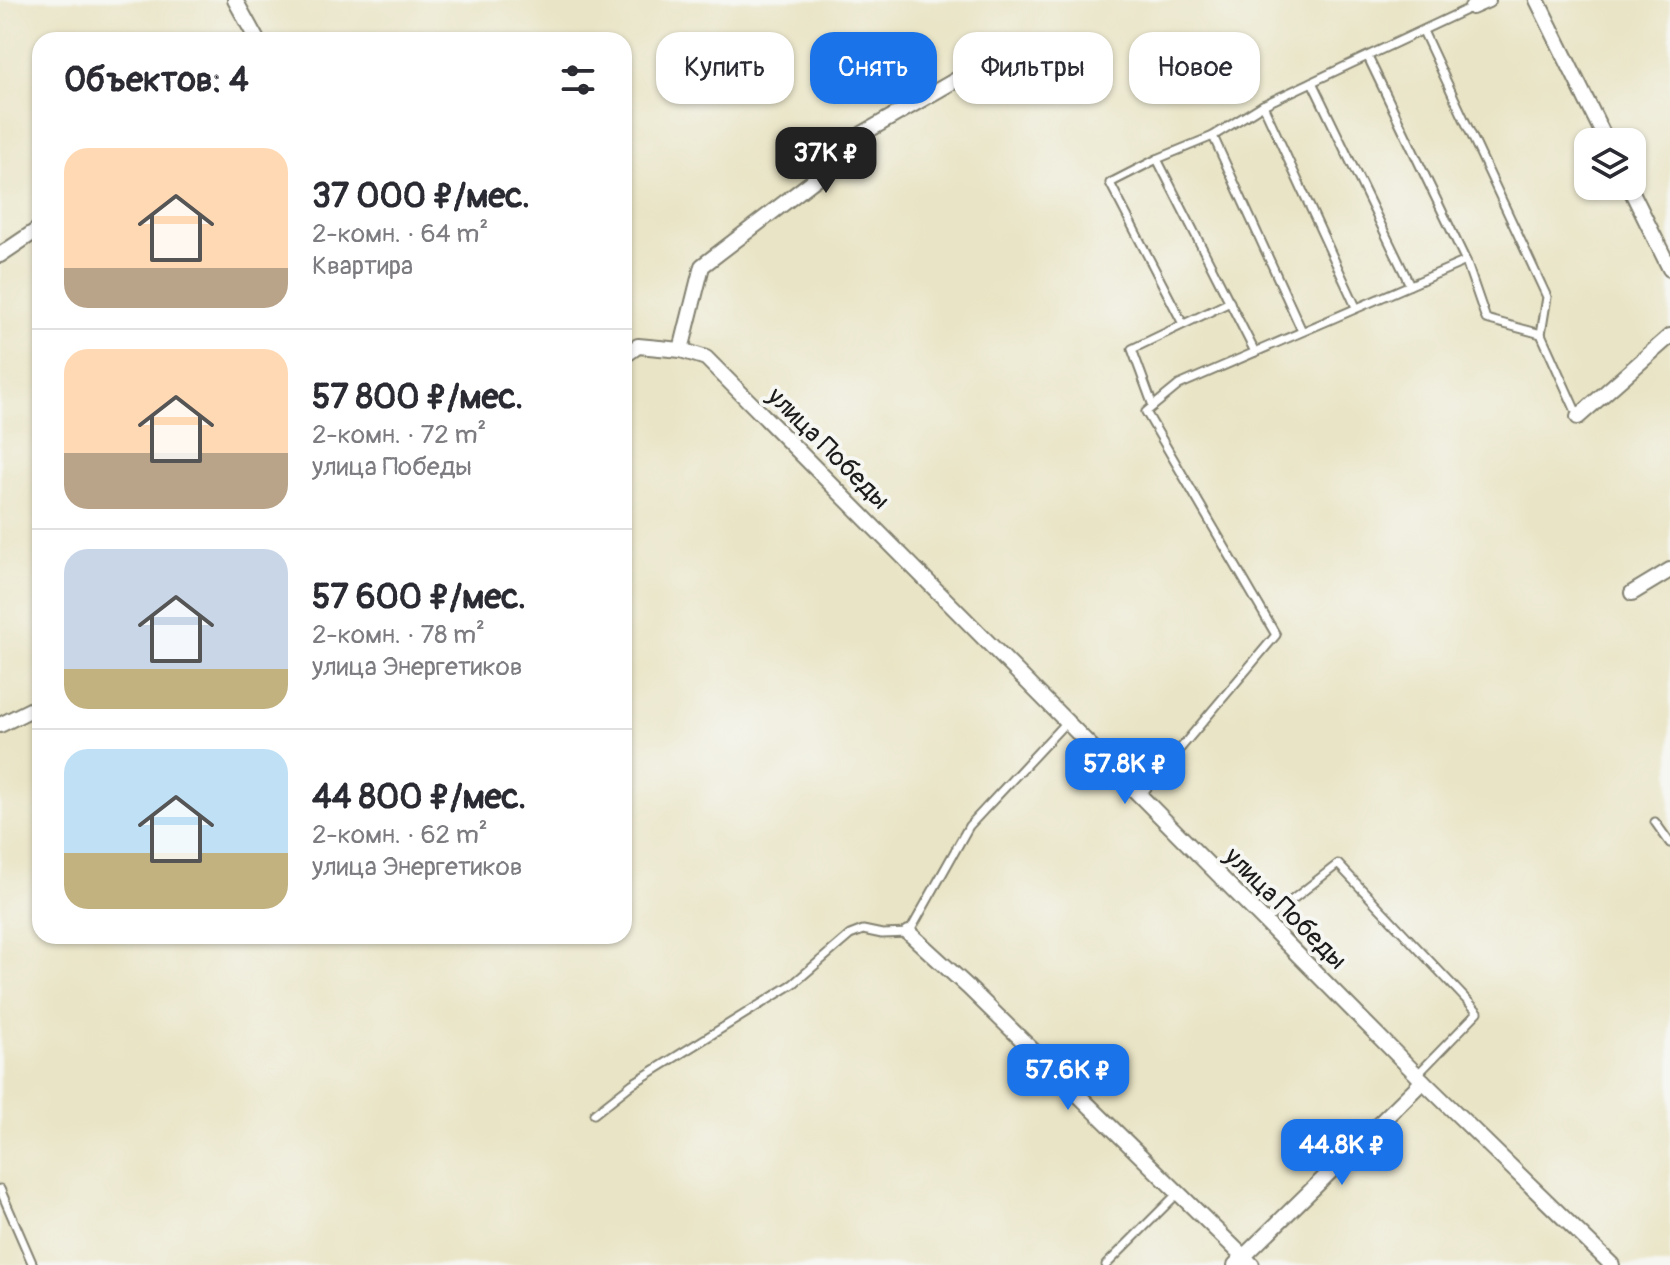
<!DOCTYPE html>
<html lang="ru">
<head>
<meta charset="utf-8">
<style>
  :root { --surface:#fff; --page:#f2f2f3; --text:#2b2b33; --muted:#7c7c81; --line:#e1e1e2; --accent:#1a73e8 }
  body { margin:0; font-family:Pangolin,sans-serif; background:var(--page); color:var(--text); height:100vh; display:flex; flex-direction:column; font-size:30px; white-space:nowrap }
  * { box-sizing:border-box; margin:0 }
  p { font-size:26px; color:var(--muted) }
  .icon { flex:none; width:44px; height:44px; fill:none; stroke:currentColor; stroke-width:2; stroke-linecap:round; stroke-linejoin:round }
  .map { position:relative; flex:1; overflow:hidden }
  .side { position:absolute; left:32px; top:32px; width:600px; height:912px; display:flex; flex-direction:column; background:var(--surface); border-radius:24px; box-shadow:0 2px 6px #0004 }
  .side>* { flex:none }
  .hud { position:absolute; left:656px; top:32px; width:760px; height:72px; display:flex; gap:16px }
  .fabs { position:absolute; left:1574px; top:128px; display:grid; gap:16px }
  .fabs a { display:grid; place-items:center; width:72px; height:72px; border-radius:16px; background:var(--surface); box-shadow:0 2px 6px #0004; font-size:40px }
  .price { position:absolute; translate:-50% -68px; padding:0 18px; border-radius:16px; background:var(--accent); color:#fff; font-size:26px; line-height:52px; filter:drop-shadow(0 2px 4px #0008) }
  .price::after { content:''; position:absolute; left:50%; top:48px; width:24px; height:18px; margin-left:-12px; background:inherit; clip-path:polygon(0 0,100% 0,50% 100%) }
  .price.on { background:#222; color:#fff }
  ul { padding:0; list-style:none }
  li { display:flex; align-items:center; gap:24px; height:200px; padding:0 32px }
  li+li { border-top:2px solid var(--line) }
  li span { display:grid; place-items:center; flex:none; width:224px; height:160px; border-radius:24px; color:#555 }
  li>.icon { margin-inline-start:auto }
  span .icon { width:96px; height:96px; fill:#fffc; stroke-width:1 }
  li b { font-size:34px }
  h2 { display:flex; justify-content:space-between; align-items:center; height:96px; padding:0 32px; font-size:34px }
  .chip { padding:0 28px; border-radius:24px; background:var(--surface); box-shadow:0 2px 6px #0004; font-size:28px; line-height:72px }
  .chip.on { background:var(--accent); color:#fff }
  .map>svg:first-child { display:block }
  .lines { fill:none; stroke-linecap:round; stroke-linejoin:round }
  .service-casing { stroke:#828070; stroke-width:11 }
  .minor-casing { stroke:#828070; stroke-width:18 }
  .service { stroke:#fff; stroke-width:7 }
  .minor { stroke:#fff; stroke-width:14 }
  .labels { text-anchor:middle; stroke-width:8; stroke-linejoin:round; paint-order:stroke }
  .street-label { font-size:26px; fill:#1c1c1c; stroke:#f6f6f2 }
</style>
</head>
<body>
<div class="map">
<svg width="1670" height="1265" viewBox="0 0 1670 1265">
  <rect width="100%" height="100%" fill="#f6f6f2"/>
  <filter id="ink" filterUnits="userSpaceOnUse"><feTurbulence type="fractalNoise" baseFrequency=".0125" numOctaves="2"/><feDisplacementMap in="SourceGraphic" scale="16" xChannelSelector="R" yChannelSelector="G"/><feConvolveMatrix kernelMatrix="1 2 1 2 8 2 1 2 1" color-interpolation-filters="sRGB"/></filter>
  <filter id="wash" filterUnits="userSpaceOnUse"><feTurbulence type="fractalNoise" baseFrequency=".006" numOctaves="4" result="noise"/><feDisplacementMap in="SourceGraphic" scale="32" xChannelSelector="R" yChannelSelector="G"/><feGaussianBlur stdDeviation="1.8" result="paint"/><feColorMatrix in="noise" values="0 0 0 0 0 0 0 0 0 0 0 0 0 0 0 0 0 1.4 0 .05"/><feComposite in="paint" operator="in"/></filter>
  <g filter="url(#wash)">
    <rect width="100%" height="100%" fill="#e9e4c5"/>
  </g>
  <g filter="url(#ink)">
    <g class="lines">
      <g class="service-casing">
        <g id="service">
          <polyline points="1423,31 1547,297 1541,334"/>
          <polyline points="1368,57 1466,261 1486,319 1541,334 1578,416"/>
          <polyline points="1312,82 1410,285"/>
          <polyline points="1263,105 1356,307"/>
          <polyline points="1213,136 1157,159 1255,352"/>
          <polyline points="1157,159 1110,183 1183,324"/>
          <polyline points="1302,331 1213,136 1263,105 1472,7"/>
          <polyline points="1153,406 1132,349 1230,302"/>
          <polyline points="1141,795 1276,635 1146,412 1179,385 1466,261"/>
          <polyline points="1655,822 1670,843"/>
          <polyline points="1265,921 1338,864 1478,1012 1417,1075"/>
          <polyline points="594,1114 632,1084 793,984 850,935 863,930 882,934 909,933 969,826 1067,721"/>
          <polyline points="0,1189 33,1265"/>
          <polyline points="1106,1265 1178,1193"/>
        </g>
      </g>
      <g class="minor-casing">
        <g id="minor">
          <polyline points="235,0 257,40"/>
          <polyline points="1537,0 1607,142"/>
          <polyline points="1472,7 1488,0"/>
          <polyline points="1629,186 1670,269"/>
          <polyline points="0,255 40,228"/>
          <polyline points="681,350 702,266 822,174 862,134 994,58"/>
          <polyline points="624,356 638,346 681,350 706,358 1423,1081 1612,1265"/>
          <polyline points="1578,417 1670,336"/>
          <polyline points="1632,593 1670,570"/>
          <polyline points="0,725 40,705"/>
          <polyline points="909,933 968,987 1252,1265"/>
          <polyline points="1235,1265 1423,1081"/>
        </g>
      </g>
      <use href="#service" class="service"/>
      <use href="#minor" class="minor"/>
    </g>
  </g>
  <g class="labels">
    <g class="street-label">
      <text transform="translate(829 448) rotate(45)" y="9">улица Победы</text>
      <text transform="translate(1286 908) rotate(45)" y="9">улица Победы</text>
    </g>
  </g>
</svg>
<div class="fabs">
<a><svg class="icon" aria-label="layers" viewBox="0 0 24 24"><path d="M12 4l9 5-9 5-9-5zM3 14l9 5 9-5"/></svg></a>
</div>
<b class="price on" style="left:826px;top:195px">37K ₽</b>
<b class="price" style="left:1125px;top:806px">57.8K ₽</b>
<b class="price" style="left:1068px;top:1112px">57.6K ₽</b>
<b class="price" style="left:1342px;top:1187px">44.8K ₽</b>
<div class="hud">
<a class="chip">Купить</a>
<a class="chip on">Снять</a>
<a class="chip">Фильтры</a>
<a class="chip">Новое</a>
</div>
<section class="side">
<h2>Объектов: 4<svg class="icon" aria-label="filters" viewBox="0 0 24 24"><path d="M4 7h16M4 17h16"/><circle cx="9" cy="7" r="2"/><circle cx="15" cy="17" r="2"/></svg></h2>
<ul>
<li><span style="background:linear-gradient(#ffd9b3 75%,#b9a48a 0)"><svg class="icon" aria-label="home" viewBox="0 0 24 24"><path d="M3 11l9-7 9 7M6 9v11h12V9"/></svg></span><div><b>37 000 ₽/мес.</b><p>2-комн. · 64 m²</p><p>Квартира</p></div></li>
<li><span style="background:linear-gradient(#ffd9b3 65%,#b9a48a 0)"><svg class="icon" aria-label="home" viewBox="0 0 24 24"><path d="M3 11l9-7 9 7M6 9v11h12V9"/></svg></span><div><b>57 800 ₽/мес.</b><p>2-комн. · 72 m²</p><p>улица Победы</p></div></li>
<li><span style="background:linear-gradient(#c9d6e8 75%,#c2b280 0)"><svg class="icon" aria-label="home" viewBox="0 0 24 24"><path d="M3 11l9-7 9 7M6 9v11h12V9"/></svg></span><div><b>57 600 ₽/мес.</b><p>2-комн. · 78 m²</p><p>улица Энергетиков</p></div></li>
<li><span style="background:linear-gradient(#bfe0f5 65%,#c2b280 0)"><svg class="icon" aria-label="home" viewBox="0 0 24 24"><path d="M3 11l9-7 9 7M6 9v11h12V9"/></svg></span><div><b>44 800 ₽/мес.</b><p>2-комн. · 62 m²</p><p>улица Энергетиков</p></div></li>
</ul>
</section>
</div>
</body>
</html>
